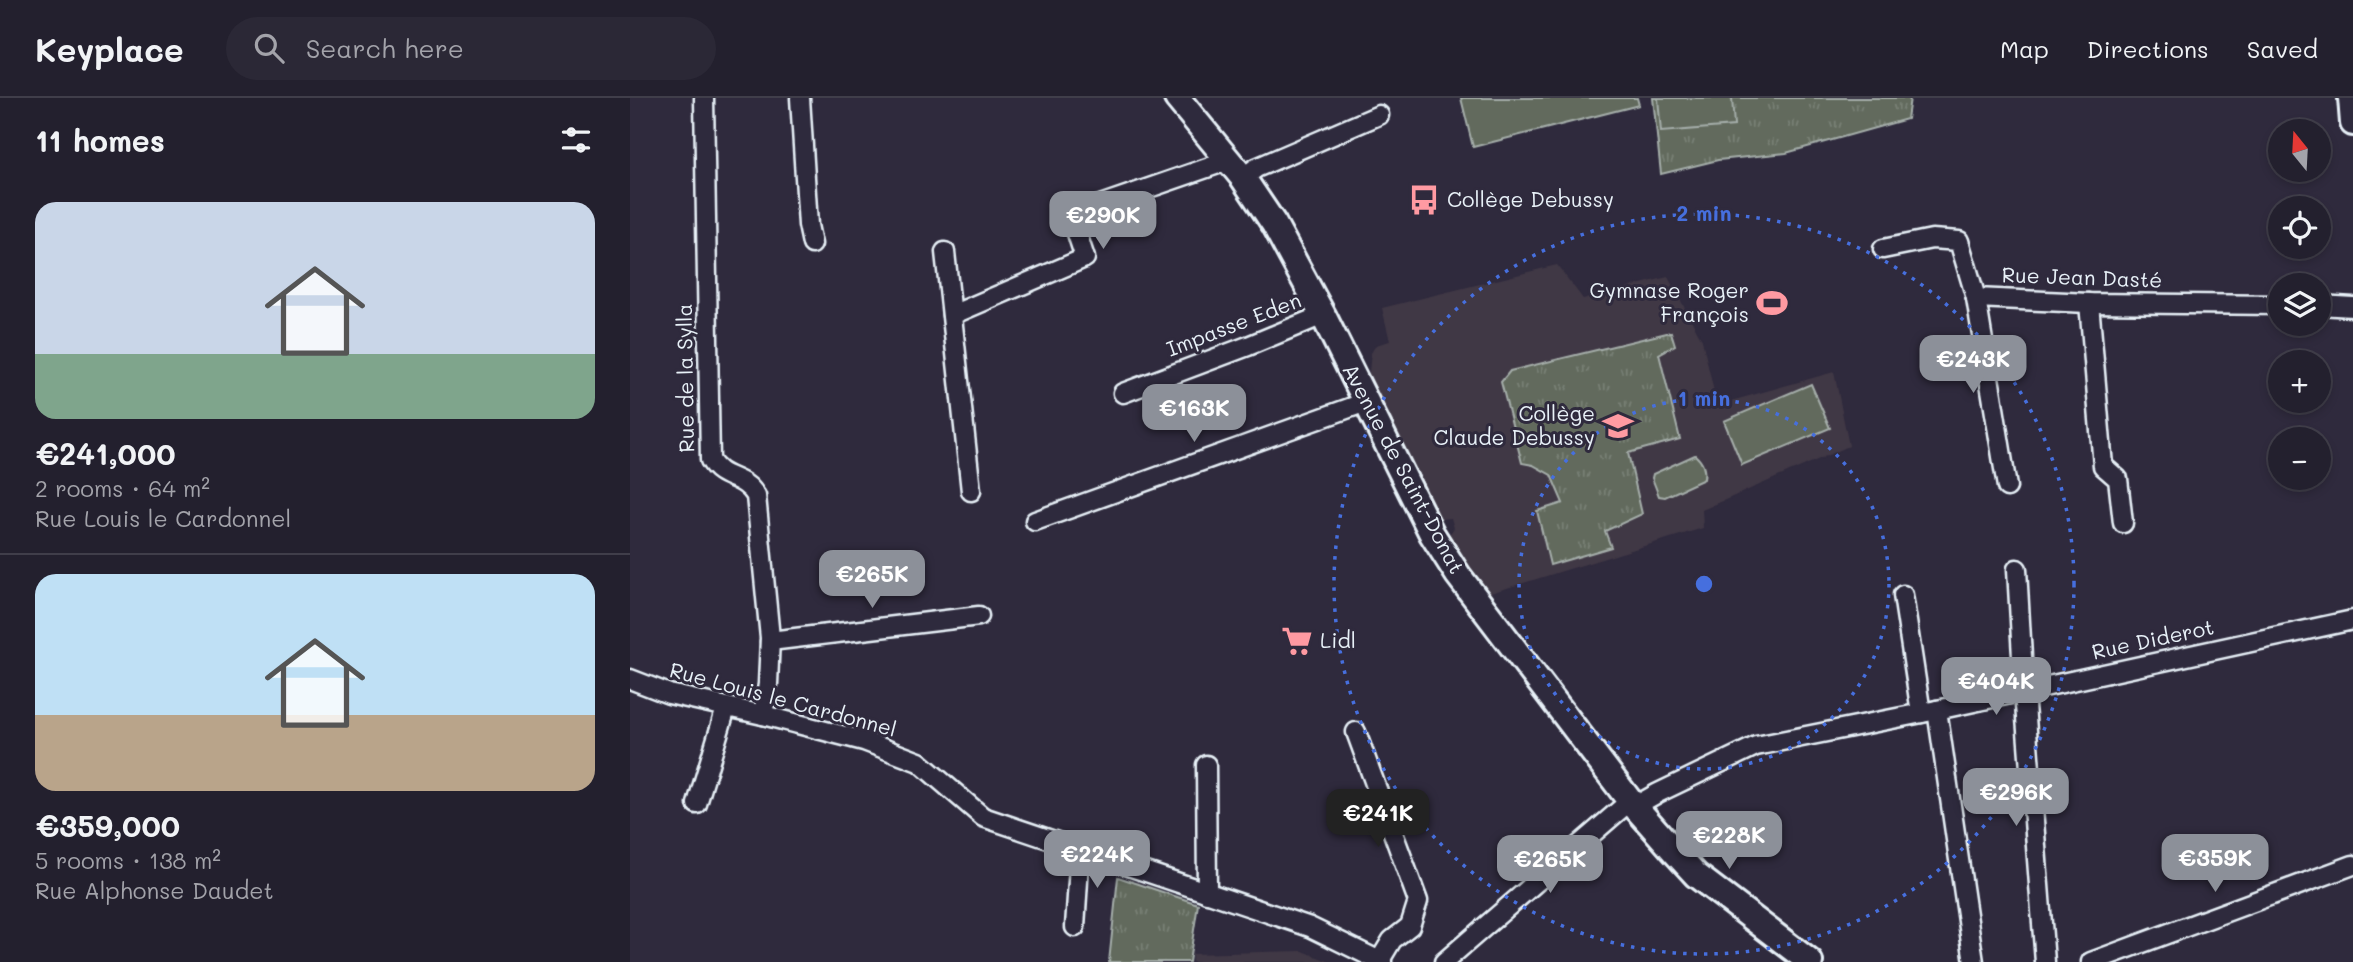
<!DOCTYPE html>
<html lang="en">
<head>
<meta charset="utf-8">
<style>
  :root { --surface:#23202e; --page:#2b2836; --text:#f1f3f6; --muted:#a3a3aa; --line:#403e4a; --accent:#8c9099 }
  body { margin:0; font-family:Mali,sans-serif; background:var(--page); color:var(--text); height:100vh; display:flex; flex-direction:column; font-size:26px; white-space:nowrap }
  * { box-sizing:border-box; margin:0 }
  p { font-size:23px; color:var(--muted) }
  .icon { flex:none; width:38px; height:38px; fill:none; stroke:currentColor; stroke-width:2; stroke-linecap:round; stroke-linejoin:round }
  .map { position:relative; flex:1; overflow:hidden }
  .panel { display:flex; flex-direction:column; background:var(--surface); width:630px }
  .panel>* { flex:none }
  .needle { width:46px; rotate:342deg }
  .fabs { position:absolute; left:1638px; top:21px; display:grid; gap:14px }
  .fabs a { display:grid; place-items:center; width:63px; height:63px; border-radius:50%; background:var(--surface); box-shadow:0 4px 10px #0003,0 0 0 2px var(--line); font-size:35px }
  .price { position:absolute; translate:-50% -60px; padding:0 16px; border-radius:14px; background:var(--accent); color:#fff; font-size:23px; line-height:46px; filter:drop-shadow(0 2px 4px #0008) }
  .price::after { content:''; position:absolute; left:50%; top:42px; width:21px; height:16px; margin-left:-10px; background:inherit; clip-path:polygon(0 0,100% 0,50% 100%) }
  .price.current { background:#222; color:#fff }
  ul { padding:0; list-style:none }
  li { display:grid; align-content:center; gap:14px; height:371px; padding:0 35px }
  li+li { border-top:2px solid var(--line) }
  li span { display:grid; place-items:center; height:217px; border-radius:21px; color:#555 }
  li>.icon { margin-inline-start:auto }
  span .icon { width:126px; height:126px; fill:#fffc; stroke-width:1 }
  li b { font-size:30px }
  h2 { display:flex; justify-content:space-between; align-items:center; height:84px; padding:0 35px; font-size:30px }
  header { display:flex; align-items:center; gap:42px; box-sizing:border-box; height:98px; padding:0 35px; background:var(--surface); border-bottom:2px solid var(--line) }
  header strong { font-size:33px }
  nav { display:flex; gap:38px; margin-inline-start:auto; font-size:24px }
  .search { width:490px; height:63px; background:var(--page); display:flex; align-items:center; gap:18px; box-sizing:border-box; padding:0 24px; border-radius:38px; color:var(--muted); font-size:26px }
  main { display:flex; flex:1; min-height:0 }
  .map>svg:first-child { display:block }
  .built { fill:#413845 }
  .grass { fill:url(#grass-tufts); stroke:#a5aeaa; stroke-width:2 }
  .pitch { fill:#626a5d; stroke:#a5aeaa; stroke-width:2 }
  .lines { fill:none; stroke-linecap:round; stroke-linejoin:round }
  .minor-casing { stroke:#e8f1f8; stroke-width:23 }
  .secondary-casing { stroke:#e8f1f8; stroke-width:30 }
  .minor { stroke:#2f2a3d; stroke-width:18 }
  .secondary { stroke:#2f2a3d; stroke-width:24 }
  .ring { fill:none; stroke:#466fde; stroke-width:3.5; stroke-dasharray:3.5 7 }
  .labels { text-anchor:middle; stroke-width:6; stroke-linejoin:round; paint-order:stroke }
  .poi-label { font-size:21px; fill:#e8f1f8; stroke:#2f2a3d; text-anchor:start }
  .street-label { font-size:21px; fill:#e8f1f8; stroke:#2f2a3d }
  .centre { fill:#466fde; stroke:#2f2a3d; stroke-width:3.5 }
  .ring-label { font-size:21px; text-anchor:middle; font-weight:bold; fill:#466fde; stroke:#2f2a3d; stroke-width:6; stroke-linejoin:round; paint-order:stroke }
</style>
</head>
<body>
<header>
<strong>Keyplace</strong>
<div class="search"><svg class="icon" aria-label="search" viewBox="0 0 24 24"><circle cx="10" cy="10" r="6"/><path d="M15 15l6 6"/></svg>Search here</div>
<nav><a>Map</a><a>Directions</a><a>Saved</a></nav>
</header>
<main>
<section class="panel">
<h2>11 homes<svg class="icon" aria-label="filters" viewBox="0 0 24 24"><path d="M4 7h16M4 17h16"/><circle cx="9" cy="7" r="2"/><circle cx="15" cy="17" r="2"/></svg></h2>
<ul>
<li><span style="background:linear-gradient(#c9d6e8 70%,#7fa58c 0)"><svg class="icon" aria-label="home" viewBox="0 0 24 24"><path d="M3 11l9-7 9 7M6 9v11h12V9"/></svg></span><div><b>€241,000</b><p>2 rooms · 64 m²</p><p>Rue Louis le Cardonnel</p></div></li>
<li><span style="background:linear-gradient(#bfe0f5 65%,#b9a48a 0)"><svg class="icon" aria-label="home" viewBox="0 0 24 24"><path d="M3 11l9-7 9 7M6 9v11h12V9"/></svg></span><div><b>€359,000</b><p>5 rooms · 138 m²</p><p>Rue Alphonse Daudet</p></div></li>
</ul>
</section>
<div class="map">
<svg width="1723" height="864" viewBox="0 0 1723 864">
  <defs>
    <pattern id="grass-tufts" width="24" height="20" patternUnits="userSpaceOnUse" patternTransform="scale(1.75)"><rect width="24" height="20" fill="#626a5d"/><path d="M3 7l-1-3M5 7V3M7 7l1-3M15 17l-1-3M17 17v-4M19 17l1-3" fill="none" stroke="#788075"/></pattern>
  </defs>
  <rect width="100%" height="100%" fill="#2f2a3d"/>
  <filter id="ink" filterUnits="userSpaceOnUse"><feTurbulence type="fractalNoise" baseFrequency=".0143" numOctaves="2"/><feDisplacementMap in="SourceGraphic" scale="14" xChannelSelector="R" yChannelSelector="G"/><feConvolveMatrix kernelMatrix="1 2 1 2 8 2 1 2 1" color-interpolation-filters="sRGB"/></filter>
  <g filter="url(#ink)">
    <g class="built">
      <polygon points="927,167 953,201 1038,179 1072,242 1087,307 1204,274 1219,348 1072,412 1073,430 857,496 818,438 824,430 821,420 809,421 738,284 741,255 746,247 760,243 752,210"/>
      <polygon points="673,853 700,864 562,864 562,856"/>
    </g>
    <g class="grass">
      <polygon points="1023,0 1280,0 1277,21 1156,55 1088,62 1031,76"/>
      <polygon points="1041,234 1045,247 1029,256 1050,341 998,355 1012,416 975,433 981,449 920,467 907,413 933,405 921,377 903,367 892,365 871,284 880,273"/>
      <polygon points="488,779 568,806 559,864 479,864"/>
    </g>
    <g class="pitch">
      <polygon points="831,0 1007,0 1009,7 843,49"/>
      <polygon points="1028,0 1102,0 1104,28 1031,34"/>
      <polygon points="1181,286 1200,330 1112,367 1094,323"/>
      <path d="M1065 357C1073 364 1076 371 1074 381L1035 399 1029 398 1022 380 1023 376Z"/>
    </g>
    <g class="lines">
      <g class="minor-casing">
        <g id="minor">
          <path d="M74 0 80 362C92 383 113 376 126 398L140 540 138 586 133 617"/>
          <polyline points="170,0 178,127 182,146"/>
          <polyline points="613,80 626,70 749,17"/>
          <polyline points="1253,151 1302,141 1329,143 1346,200 1459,205 1650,207"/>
          <polyline points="315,154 341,393"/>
          <polyline points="1346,200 1377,389"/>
          <polyline points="1459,205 1473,368 1488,381 1493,425"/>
          <polyline points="1689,207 1723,209"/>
          <polyline points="322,217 455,160 441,117 600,62"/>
          <polyline points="493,295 618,248 693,217"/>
          <polyline points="405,423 736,304"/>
          <polyline points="1387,471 1394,594 1415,864"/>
          <polyline points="1273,497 1291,615"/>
          <polyline points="140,543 349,518"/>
          <polyline points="0,581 39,596 133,617 234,643 289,664 353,719 680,829 752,864"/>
          <polyline points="1307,612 1344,864"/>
          <polyline points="726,634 788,803 780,828 762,842 750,862"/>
          <polyline points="576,667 577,795"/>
          <polyline points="67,706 96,610"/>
          <polyline points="1005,708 1028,695 1126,648 1307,612 1723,522"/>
          <polyline points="445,829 450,752"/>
          <polyline points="814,864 1000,703"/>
          <polyline points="1461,864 1723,767"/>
        </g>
      </g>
      <g class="secondary-casing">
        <g id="secondary">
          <polyline points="547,0 613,80 644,126 693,217 802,436 828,477 1000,703 1044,753 1066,777 1180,864"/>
          <polyline points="1721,0 1723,25"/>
        </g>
      </g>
      <use href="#minor" class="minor"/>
      <use href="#secondary" class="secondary"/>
    </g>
  </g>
  <g class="ring">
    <circle cx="1074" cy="486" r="185"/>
    <circle cx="1074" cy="486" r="370"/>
  </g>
  <defs>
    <g id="bus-bare" transform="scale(2.415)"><path d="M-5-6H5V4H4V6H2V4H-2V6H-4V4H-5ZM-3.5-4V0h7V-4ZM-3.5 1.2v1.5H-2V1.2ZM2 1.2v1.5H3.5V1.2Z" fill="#ff9aa2" stroke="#2f2a3d" stroke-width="2.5" paint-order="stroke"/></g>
    <g id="stadium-bare" transform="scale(2.415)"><path d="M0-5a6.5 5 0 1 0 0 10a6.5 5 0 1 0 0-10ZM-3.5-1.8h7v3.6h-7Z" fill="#ff9aa2" stroke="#2f2a3d" stroke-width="2.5" paint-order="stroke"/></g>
    <g id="school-bare" transform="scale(2.415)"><path d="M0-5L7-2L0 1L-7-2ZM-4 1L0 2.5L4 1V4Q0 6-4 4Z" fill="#ff9aa2" stroke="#2f2a3d" stroke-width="2.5" paint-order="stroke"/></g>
    <g id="supermarket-bare" transform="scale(2.415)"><path d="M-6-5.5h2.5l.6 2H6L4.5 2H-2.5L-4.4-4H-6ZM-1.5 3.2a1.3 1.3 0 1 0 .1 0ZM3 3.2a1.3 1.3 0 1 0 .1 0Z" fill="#ff9aa2" stroke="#2f2a3d" stroke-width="2.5" paint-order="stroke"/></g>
  </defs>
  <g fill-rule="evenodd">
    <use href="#bus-bare" x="794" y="102"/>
    <use href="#stadium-bare" x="1142" y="205"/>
    <use href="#school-bare" x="988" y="328"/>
    <use href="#supermarket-bare" x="667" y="543"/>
  </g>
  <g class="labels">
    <g class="poi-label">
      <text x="817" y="109">Collège Debussy</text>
      <text x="1119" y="200" text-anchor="end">Gymnase Roger<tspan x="1119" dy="24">François</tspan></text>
      <text x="965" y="323" text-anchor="end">Collège<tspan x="965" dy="24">Claude Debussy</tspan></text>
      <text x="690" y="550">Lidl</text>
    </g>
    <g class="street-label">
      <text transform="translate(1452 180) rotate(2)" y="7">Rue Jean Dasté</text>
      <text transform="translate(604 227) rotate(-21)" y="7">Impasse Eden</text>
      <text transform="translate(56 280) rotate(-91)" y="7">Rue de la Sylla</text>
      <text transform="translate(773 371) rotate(62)" y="7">Avenue de Saint-Donat</text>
      <text transform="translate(1523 542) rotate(-12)" y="7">Rue Diderot</text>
      <text transform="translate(153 602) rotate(15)" y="7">Rue Louis le Cardonnel</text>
    </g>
  </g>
  <circle cx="1074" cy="486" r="10" class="centre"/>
  <g class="ring-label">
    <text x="1074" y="123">2 min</text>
    <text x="1074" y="308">1 min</text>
  </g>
</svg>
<div class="fabs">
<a><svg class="needle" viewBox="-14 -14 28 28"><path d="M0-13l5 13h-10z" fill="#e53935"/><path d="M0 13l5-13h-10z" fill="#a3a3aa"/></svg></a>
<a><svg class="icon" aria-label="locate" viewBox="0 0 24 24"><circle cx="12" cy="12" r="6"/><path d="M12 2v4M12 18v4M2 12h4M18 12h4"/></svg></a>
<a><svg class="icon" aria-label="layers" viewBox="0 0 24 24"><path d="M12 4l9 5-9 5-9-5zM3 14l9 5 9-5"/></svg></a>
<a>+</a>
<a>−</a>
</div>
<b class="price" style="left:473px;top:153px">€290K</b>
<b class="price" style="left:1343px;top:297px">€243K</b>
<b class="price" style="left:564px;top:346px">€163K</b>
<b class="price" style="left:242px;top:512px">€265K</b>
<b class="price" style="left:1366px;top:619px">€404K</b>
<b class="price" style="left:1386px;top:730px">€296K</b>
<b class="price current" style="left:748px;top:751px">€241K</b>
<b class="price" style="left:1099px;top:773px">€228K</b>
<b class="price" style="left:467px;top:792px">€224K</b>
<b class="price" style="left:1585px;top:796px">€359K</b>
<b class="price" style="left:920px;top:797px">€265K</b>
</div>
</main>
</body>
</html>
